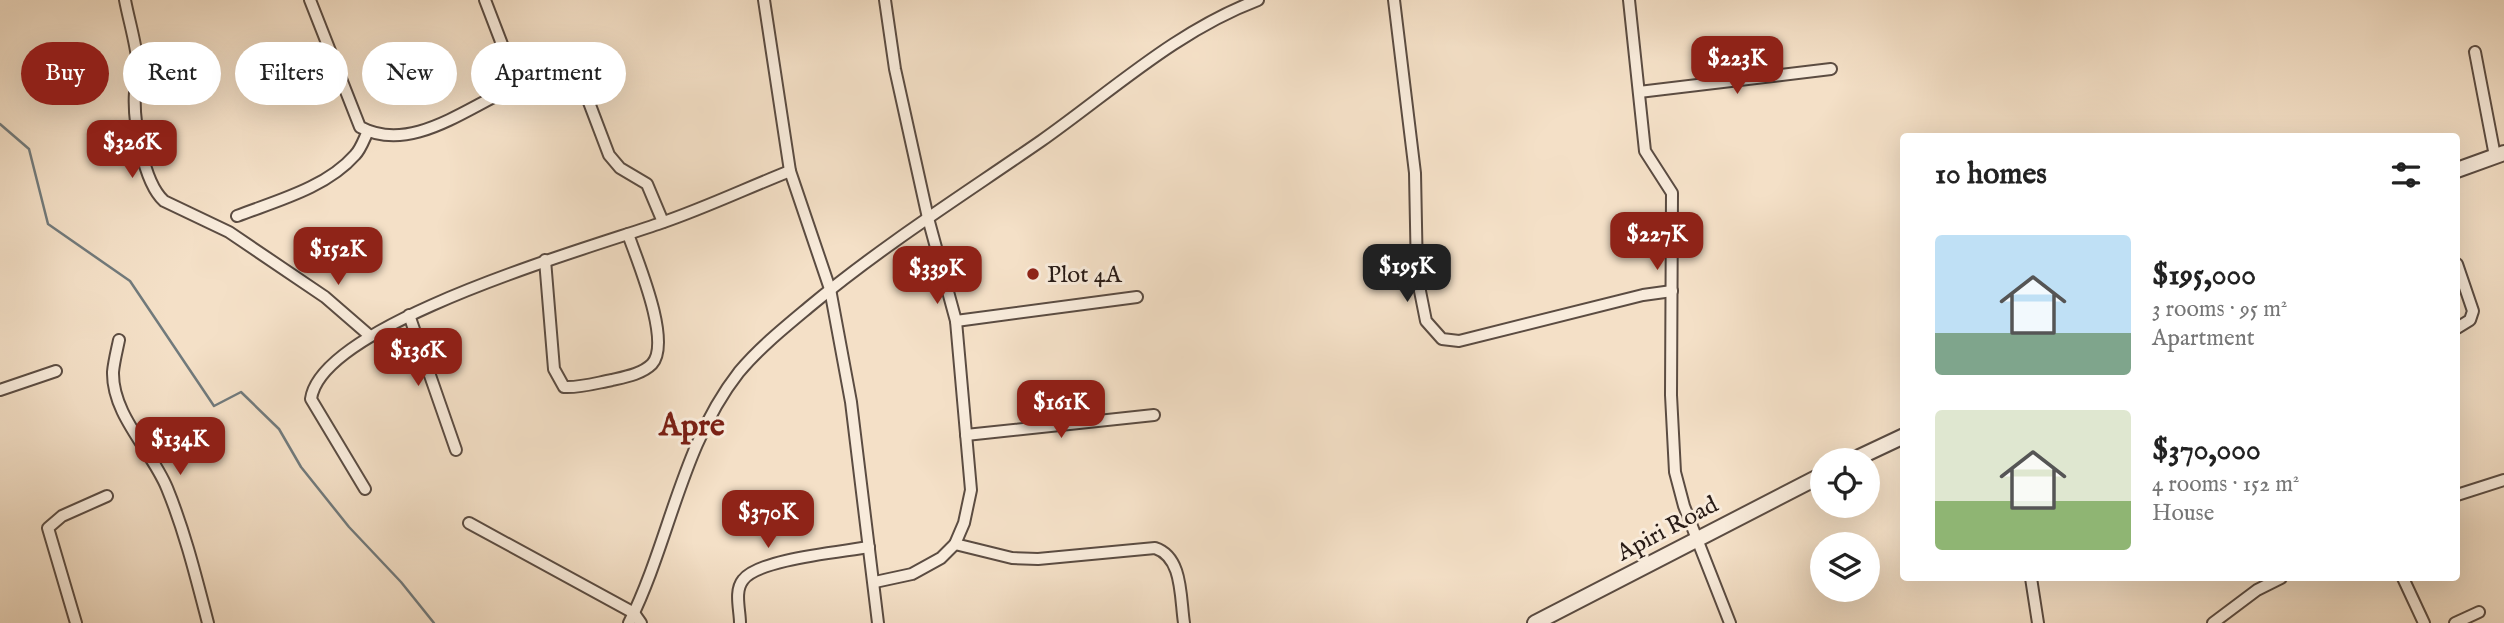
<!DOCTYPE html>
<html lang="en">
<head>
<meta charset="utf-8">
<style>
  :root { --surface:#fff; --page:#f6f6f6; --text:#222; --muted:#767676; --accent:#8f2418 }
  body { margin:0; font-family:"IM FELL English",serif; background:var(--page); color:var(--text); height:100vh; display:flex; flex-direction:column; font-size:26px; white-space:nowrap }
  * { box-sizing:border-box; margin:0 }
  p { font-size:23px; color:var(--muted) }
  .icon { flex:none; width:38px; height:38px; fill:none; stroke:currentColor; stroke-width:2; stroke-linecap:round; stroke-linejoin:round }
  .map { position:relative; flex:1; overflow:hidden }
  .panel { position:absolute; left:1900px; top:133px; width:560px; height:448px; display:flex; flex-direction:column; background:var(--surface); border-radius:7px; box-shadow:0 7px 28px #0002 }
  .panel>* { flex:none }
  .hud { position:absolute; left:21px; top:42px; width:665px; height:63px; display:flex; gap:14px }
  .controls { position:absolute; left:1810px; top:448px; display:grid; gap:14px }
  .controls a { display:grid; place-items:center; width:70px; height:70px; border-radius:50%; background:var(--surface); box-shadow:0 7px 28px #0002; font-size:35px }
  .price { position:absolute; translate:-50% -60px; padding:0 16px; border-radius:14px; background:var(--accent); color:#fff; font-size:23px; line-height:46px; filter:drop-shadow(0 2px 4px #0008) }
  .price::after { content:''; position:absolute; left:50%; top:42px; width:21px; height:16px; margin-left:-10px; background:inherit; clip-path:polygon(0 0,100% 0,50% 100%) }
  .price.selected { background:#222; color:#fff }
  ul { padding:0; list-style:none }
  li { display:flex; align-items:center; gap:21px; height:175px; padding:0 35px }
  li span { display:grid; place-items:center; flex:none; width:196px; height:140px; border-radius:7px; color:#555 }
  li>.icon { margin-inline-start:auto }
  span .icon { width:84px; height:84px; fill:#fffc; stroke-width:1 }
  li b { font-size:30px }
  h2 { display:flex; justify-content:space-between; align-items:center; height:84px; padding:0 35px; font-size:30px }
  .pill { padding:0 24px; border-radius:32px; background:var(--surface); box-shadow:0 7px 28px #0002; font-size:24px; line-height:63px }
  .pill.selected { background:var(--accent); color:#fff }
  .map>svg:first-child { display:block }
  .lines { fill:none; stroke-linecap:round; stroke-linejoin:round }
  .stream { stroke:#717a7c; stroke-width:2.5 }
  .minor-casing { stroke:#5b4c42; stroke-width:14 }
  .tertiary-casing { stroke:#5b4c42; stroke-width:18 }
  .minor { stroke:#f8ebdb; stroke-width:10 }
  .tertiary { stroke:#f8ebdb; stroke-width:14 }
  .poi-dot { fill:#8f2418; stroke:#f8ebdb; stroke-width:2.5 }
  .labels { text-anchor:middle; stroke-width:6; stroke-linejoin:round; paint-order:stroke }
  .poi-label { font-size:24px; fill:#281b16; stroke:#f8ebdb; text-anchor:start }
  .street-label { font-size:24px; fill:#281b16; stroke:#f8ebdb }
  .district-label { font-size:32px; font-weight:bold; fill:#7a1f14; stroke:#f8ebdb }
</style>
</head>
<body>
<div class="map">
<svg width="2504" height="623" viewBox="0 0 2504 623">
  <rect width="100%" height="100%" fill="#f4e0c7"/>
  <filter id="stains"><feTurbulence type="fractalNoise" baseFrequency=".00286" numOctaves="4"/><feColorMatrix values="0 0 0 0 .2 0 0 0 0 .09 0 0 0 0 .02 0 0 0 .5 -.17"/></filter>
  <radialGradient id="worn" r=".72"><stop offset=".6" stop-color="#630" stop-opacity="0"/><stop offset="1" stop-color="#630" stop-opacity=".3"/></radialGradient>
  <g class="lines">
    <polyline class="stream" points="0,124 29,149 48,224 130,281 214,406 241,392 279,429 301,467 349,527 401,582 434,623"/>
    <g class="minor-casing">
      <g id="minor">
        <path d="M125 0C129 21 136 43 138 65 138 74 135 83 135 92 133 120 143 182 164 201L229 232 325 297 370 336"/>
        <path d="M310 0 360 127C412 155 469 105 517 86 534 80 553 76 571 75L582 84 609 155 620 168 647 184 663 222"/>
        <polyline points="485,0 518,86"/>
        <polyline points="764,0 790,171 830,289 851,402 878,623"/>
        <polyline points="1394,0 1415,173 1417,276 1426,321 1442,339 1459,341 1643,295 1672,291"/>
        <polyline points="1629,0 1645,151 1672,193 1671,395 1675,472 1684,506 1730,623"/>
        <polyline points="2475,52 2495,156"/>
        <polyline points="1639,92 1831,69"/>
        <path d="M237 216C276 201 326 188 355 155 361 149 364 139 368 131"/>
        <path d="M545 260 554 369 564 387C580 388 596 383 612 380 625 377 642 374 652 364 672 342 637 260 628 234"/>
        <polyline points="2457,264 2473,311 2470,320 2457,328"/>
        <polyline points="409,315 456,450"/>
        <polyline points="956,321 1137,297"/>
        <path d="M119 340C117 350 114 361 113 372 112 415 152 451 167 488 185 532 196 577 208 623"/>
        <polyline points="0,390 56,371"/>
        <polyline points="966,435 1154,415"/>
        <path d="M365 489 311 399C321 323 593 247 661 223 705 208 747 188 790 171"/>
        <polyline points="2457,495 2504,480"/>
        <polyline points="469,523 634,613 641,623"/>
        <path d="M955 544 1012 558 1038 559 1155 548C1183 557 1180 597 1184 623"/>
        <polyline points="2031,578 2038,623"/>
        <polyline points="2403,578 2424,623"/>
        <polyline points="875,582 912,574 941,558 955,544 964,523 971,490 956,321 928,218 895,69 885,0"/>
        <polyline points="76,623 48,528 62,516 107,496"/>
        <path d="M629 623C670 541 681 446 739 372 759 348 785 327 809 307 882 246 963 195 1041 141 1112 91 1176 31 1258 0"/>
        <path d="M740 623C740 610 734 591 743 580 758 559 842 552 869 547"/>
        <polyline points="2213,623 2257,590 2281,578"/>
        <polyline points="2455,623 2479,612"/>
      </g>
    </g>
    <g class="tertiary-casing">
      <g id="tertiary">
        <polyline points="2457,170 2504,153"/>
        <polyline points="1853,460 1904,436"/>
        <polyline points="1535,623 1822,475"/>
      </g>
    </g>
    <use href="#minor" class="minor"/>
    <use href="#tertiary" class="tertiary"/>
  </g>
  <circle class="poi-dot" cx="1033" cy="274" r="7"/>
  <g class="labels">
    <g class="poi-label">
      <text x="1047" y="282">Plot 4A</text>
    </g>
    <g class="street-label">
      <text transform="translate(1667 528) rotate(-28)" y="8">Apiri Road</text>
    </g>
    <g class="district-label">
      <text x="692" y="435">Apre</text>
    </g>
  </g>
  <rect width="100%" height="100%" filter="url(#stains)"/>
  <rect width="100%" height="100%" fill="url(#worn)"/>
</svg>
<div class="controls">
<a><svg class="icon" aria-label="locate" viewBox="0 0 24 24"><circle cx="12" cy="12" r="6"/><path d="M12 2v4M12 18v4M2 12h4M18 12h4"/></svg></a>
<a><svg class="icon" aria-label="layers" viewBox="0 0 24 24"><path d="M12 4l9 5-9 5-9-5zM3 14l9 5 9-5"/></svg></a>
</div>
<b class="price" style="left:1737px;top:96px">$223K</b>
<b class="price" style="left:132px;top:180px">$326K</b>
<b class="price" style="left:1657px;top:272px">$227K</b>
<b class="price" style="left:338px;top:287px">$152K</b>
<b class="price selected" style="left:1407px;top:304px">$195K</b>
<b class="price" style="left:937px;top:306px">$339K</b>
<b class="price" style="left:418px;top:388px">$136K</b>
<b class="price" style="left:1061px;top:440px">$161K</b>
<b class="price" style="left:180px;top:477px">$134K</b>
<b class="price" style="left:768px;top:550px">$370K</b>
<div class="hud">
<a class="pill selected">Buy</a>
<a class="pill">Rent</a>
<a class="pill">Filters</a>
<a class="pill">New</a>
<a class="pill">Apartment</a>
</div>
<section class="panel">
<h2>10 homes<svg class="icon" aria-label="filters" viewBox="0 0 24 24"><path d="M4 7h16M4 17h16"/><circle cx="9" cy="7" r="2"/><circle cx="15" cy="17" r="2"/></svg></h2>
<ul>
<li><span style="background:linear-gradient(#bfe0f5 70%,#7fa58c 0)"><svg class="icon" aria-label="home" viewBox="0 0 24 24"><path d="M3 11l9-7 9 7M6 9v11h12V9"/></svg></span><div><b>$195,000</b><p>3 rooms · 95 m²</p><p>Apartment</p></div></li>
<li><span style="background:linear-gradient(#dfe7d0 65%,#8fb573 0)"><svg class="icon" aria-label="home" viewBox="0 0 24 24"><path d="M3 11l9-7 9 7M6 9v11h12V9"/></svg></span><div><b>$370,000</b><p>4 rooms · 152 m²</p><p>House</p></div></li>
</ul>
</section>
</div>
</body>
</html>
